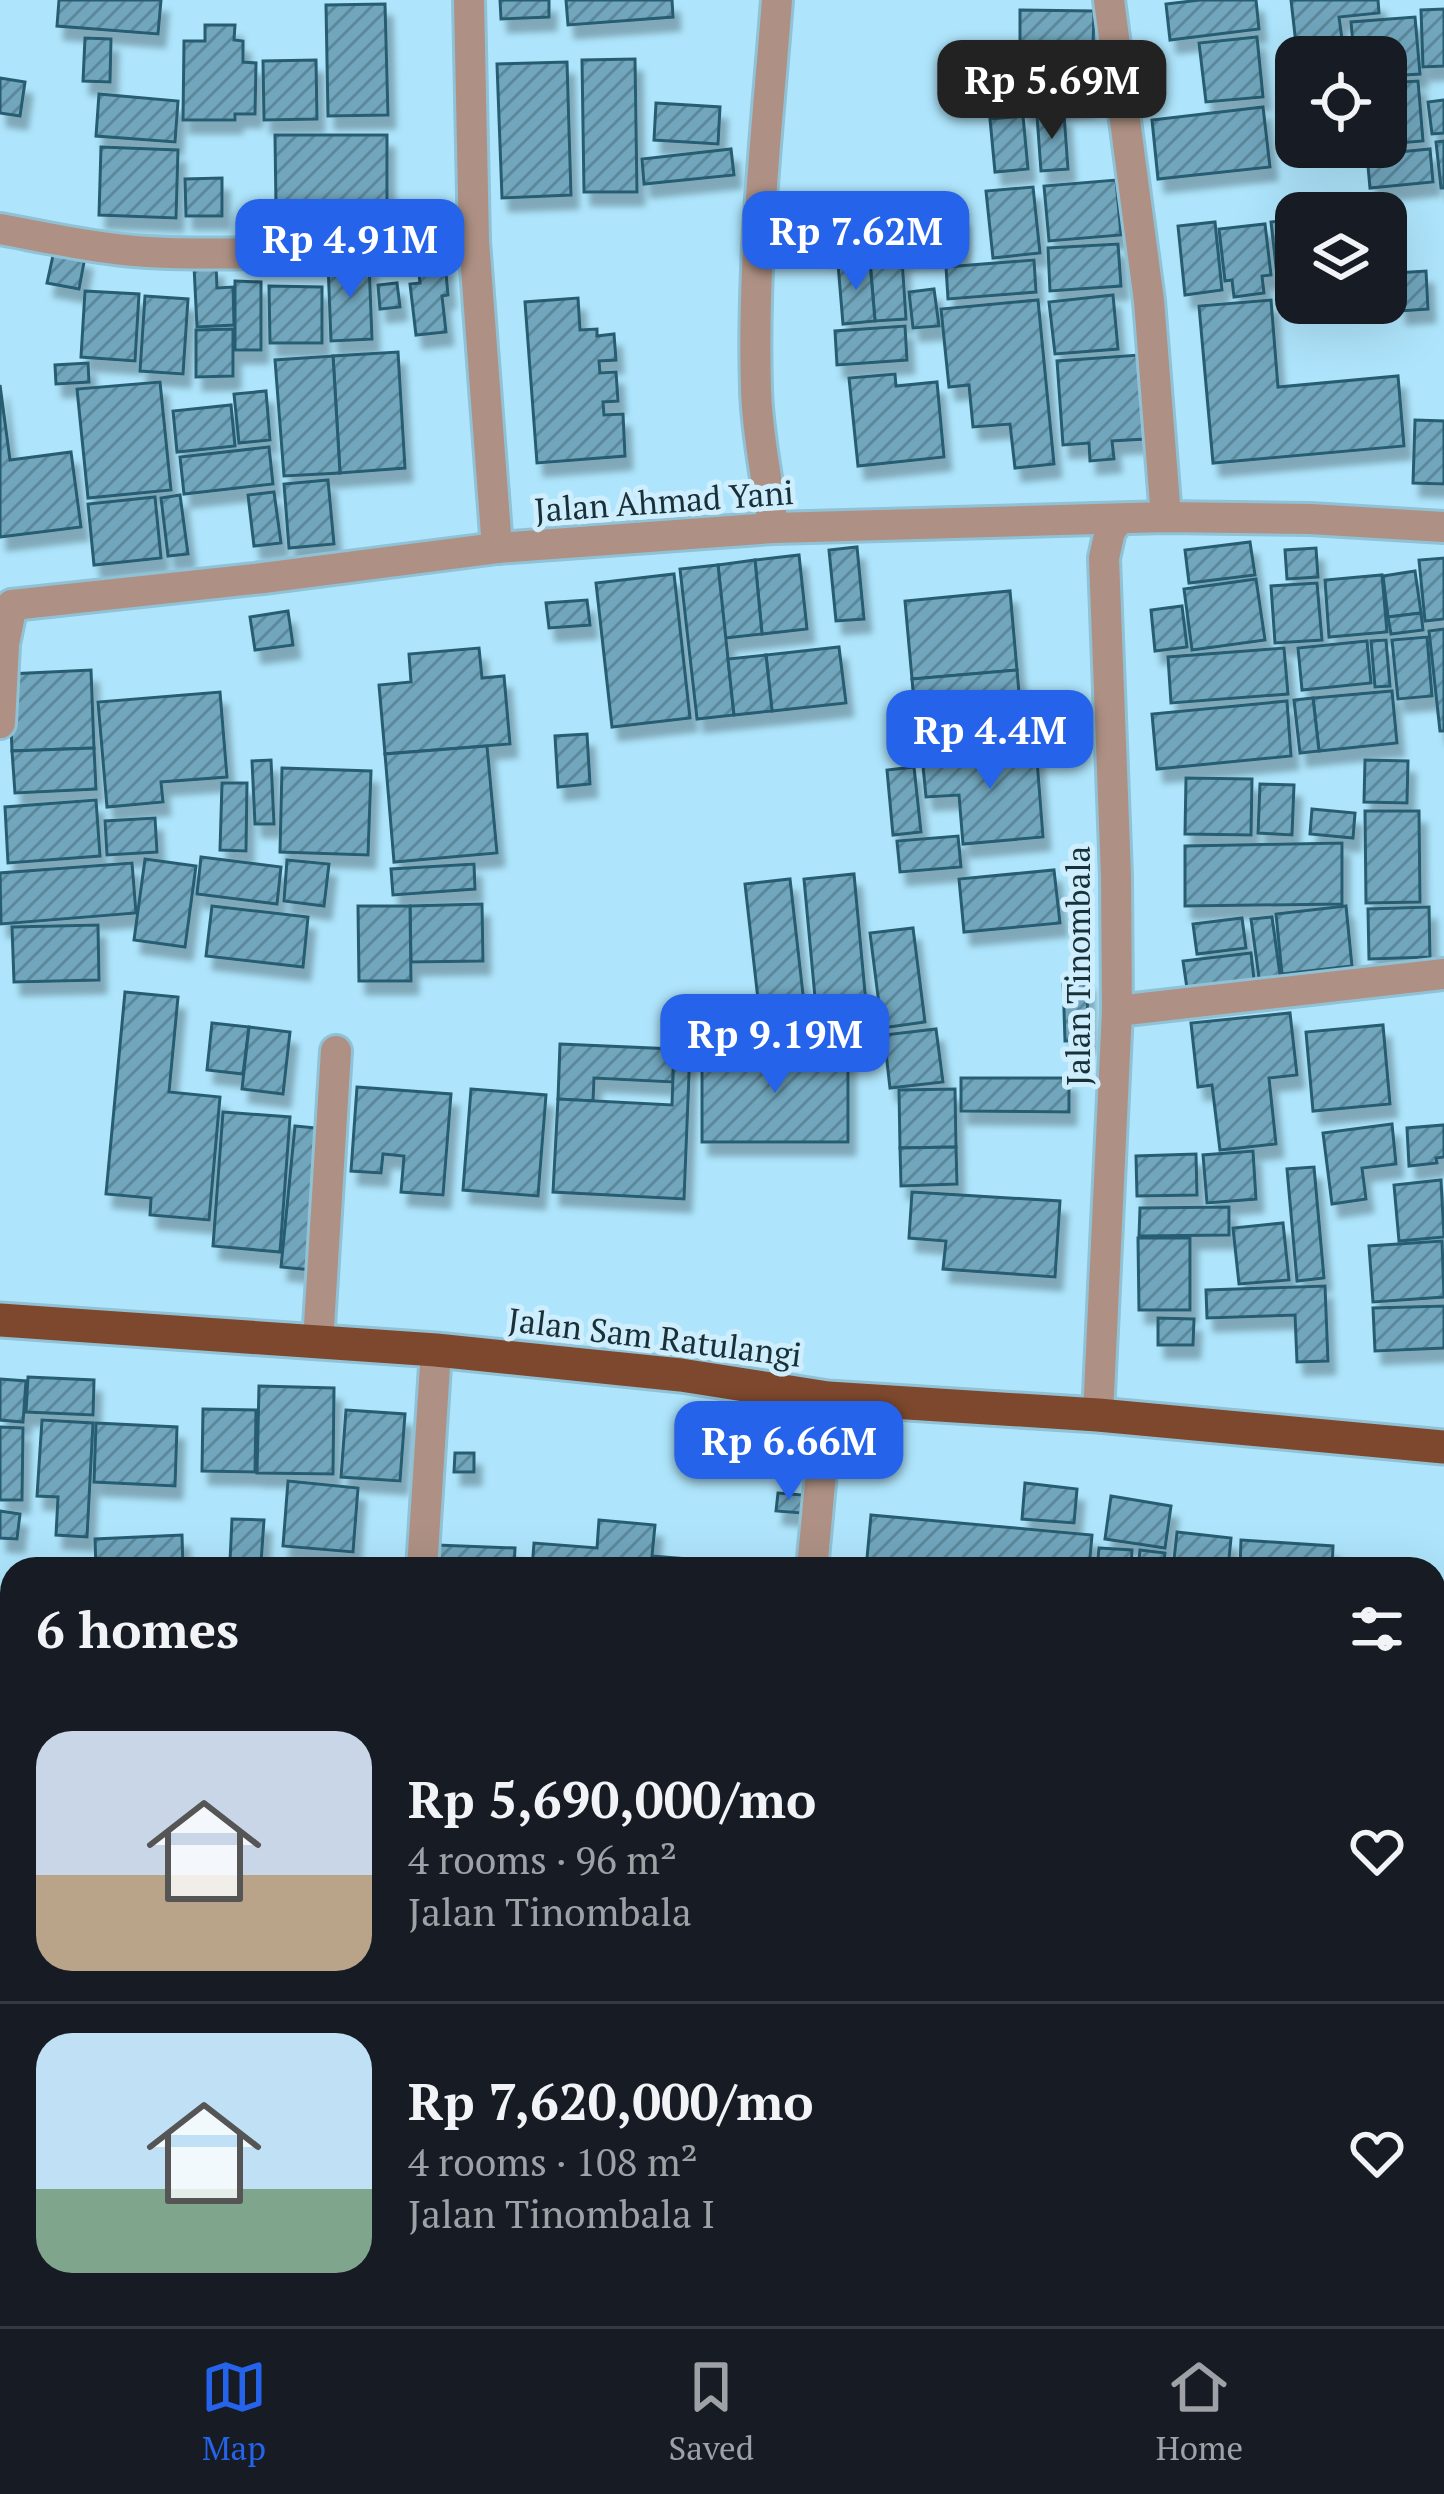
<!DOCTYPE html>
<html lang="en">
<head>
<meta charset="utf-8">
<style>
  :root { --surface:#171b24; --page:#20242c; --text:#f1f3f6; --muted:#9ea1a6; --line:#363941; --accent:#2563eb }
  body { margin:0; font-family:"PT Serif",serif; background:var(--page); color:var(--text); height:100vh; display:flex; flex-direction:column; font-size:45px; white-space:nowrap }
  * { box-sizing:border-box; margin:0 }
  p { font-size:39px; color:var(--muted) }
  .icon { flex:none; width:66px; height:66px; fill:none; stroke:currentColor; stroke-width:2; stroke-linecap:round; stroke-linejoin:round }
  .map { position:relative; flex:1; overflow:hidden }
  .details { position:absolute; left:0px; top:1557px; width:1446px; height:771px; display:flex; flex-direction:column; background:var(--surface); border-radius:36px 36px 0 0; box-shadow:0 12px 48px #0002 }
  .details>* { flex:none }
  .buttons { position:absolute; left:1275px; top:36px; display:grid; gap:24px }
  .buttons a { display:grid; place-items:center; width:132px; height:132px; border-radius:24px; background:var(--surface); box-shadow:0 12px 48px #0002; font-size:60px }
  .price { position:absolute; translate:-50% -102px; padding:0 27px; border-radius:24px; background:var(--accent); color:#fff; font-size:39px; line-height:78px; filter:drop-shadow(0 3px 6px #0008) }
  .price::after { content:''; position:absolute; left:50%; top:72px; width:36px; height:27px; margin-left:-18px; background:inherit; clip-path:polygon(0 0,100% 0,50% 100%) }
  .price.current { background:#222; color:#fff }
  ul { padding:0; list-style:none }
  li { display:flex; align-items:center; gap:36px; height:300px; padding:0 36px }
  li+li { border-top:3px solid var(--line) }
  li span { display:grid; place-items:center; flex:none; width:336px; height:240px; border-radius:36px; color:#555 }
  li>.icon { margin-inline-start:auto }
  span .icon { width:144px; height:144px; fill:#fffc; stroke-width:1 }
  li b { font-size:51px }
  h2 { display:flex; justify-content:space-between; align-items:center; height:144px; padding:0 36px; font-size:51px }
  .dock { display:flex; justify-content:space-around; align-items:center; height:168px; border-top:3px solid var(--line); background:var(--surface); font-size:33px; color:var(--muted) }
  .dock a { display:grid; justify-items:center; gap:6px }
  .dock .current { color:var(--accent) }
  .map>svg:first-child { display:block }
  .building { fill:url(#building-hatch); stroke:#285d71; stroke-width:3; filter:url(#shadow) }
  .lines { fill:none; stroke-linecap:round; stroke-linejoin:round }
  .service-casing { stroke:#90c1d5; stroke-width:27 }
  .minor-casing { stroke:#90c1d5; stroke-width:36 }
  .tertiary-casing { stroke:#90c1d5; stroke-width:36 }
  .trunk-casing { stroke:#90c1d5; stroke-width:39 }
  .service { stroke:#ae9184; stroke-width:21 }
  .minor { stroke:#ae9184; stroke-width:30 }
  .tertiary { stroke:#ae9184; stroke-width:30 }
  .trunk { stroke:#7d482d; stroke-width:33 }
  .labels { text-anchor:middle; stroke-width:10; stroke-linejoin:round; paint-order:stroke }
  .street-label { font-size:33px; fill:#193039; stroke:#ceeefd }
</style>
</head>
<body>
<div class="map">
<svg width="1444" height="2326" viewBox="0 0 1444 2326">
  <defs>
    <pattern id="building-hatch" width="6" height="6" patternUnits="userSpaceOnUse" patternTransform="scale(3)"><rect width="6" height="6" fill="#71a6bd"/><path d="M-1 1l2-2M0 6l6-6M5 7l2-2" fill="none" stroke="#5c889b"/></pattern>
    <filter id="shadow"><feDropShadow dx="7" dy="13" stdDeviation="3" flood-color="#0004"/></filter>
  </defs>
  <rect width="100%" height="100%" fill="#aee5fc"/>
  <g class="building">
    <polygon points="59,0 161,0 158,34 57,26"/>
    <polygon points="500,0 549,0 549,17 501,19"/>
    <polygon points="566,0 672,0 673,17 568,25"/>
    <polygon points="1200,0 1256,0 1259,29 1170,40 1166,4"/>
    <polygon points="1291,0 1378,0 1379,13 1339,17 1342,39 1296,44"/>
    <polygon points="385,4 388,115 328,116 326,5"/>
    <polygon points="1444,9 1444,66 1423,67 1421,10"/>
    <polygon points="1020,10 1094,11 1093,46 1020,45"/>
    <polygon points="1415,17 1420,74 1390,76 1388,53 1354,56 1351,22"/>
    <polygon points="205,25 235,25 234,40 243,41 243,62 256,63 255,114 235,114 235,120 183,120 184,41 205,41"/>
    <polygon points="1257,37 1263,97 1206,102 1199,43"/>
    <polygon points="85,38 111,39 110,82 83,81"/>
    <polygon points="635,59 637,192 584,192 582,60"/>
    <polygon points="316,60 317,119 264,120 263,61"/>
    <polygon points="1084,61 1088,103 1022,110 1018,68"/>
    <polygon points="567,62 571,195 502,198 497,64"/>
    <polygon points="0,78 25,82 20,116 0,113"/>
    <polygon points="1418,81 1423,141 1386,144 1386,83"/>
    <polygon points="99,94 178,101 175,142 96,136"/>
    <polygon points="1444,100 1444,133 1432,134 1428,102"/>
    <polygon points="656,103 720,107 718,144 654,140"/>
    <polygon points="1263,107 1270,167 1158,179 1152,120"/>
    <polygon points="1064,114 1068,169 1041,171 1037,116"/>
    <polygon points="1023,116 1028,169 995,172 990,119"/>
    <polygon points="275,135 387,135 387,206 276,207"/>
    <polygon points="1444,141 1444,188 1441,188 1436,142"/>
    <polygon points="101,147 178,150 176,218 99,215"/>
    <polygon points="731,149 734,175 644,184 642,159"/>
    <polygon points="1430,149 1433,182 1370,188 1367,155"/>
    <polygon points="222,178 222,216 186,216 185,179"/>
    <polygon points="1116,180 1121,235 1049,241 1044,186"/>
    <polygon points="1033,187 1040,253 993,258 986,191"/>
    <polygon points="962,214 963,254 883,256 882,216"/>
    <polygon points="873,219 874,251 821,252 820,221"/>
    <polygon points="1296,219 1296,292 1289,293 1287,275 1277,276 1271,222"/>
    <polygon points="1215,222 1222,290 1185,295 1178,226"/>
    <polygon points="1265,224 1271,275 1262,276 1264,293 1234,297 1232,280 1225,281 1219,229"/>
    <polygon points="1118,244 1121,286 1050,291 1048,248"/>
    <polygon points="54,251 85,257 79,289 47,283"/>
    <polygon points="902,259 906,319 875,321 870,262"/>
    <polygon points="1034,260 1036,292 948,299 946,267"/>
    <polygon points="369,262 372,339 331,341 328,263"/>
    <polygon points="445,262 448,295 442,296 446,332 416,335 410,284 420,283 418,265"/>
    <polygon points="870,262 875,321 843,324 838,264"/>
    <polygon points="216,265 217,288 233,287 234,325 197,327 194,266"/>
    <polygon points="1426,271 1428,309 1400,311 1396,273"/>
    <polygon points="235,281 261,282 261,350 235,350"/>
    <polygon points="397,283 400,307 380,309 378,285"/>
    <polygon points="269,286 322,287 322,343 270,343"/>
    <polygon points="934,289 939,326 913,328 909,292"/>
    <polygon points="85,291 139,294 135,361 81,357"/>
    <polygon points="1113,295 1118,349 1055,354 1049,302"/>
    <polygon points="145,296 188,299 183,374 140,371"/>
    <polygon points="578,298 580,330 597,329 597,336 614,334 616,360 599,361 600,373 616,372 618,401 603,402 604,415 623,414 625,456 537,463 525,302"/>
    <polygon points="1038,300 1054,464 1015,468 1010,424 973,427 969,385 949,387 941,309"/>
    <polygon points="1271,300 1278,387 1398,376 1404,446 1213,463 1199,306"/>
    <polygon points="905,326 907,360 837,365 835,331"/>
    <polygon points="233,329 233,376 196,377 196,330"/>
    <polygon points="398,352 405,468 340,473 333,356"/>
    <polygon points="1139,355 1145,439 1112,441 1114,459 1090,461 1089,443 1063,445 1057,361"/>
    <polygon points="333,356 340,473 284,476 275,360"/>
    <polygon points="88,363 89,382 56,384 55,365"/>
    <polygon points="895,374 896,386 937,382 944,457 858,466 849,378"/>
    <polygon points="160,382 171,490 88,498 77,389"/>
    <polygon points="0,385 10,460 71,452 81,527 0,537"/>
    <polygon points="266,391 270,440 239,443 234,394"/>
    <polygon points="231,405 235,446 177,452 173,411"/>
    <polygon points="1415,420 1444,421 1444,484 1413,483"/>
    <polygon points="269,447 273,484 184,494 180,457"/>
    <polygon points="328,480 334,544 289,548 284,484"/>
    <polygon points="274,492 281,543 254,546 248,495"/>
    <polygon points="180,495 188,554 168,556 161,498"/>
    <polygon points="155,497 161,558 94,565 88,504"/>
    <polygon points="1250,542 1255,575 1189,583 1185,550"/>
    <polygon points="857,547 864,619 836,621 829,550"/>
    <polygon points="1316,548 1318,577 1287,579 1285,550"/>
    <polygon points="799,555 807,629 762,634 755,560"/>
    <polygon points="1444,558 1444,619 1425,621 1419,560"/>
    <polygon points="755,560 762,634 725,638 718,565"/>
    <polygon points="718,565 734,715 697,719 680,569"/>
    <polygon points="1415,571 1421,613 1388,617 1383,576"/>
    <polygon points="674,574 690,718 612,727 596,583"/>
    <polygon points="1382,575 1387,632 1329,637 1325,580"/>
    <polygon points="1256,579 1265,640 1192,650 1184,589"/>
    <polygon points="1317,583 1322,640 1275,643 1271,586"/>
    <polygon points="1010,591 1017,670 912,679 905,601"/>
    <polygon points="587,600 590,625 549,628 546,603"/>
    <polygon points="1182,606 1187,647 1155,651 1151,610"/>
    <polygon points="288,611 293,645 255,650 250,617"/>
    <polygon points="1421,613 1423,630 1391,634 1388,617"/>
    <polygon points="1444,629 1444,731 1440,731 1429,631"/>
    <polygon points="1427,637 1432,696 1398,699 1392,640"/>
    <polygon points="1386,640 1390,686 1375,687 1371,641"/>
    <polygon points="1367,641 1371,683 1302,690 1298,648"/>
    <polygon points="839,647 846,703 772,711 766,655"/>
    <polygon points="479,648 482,678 504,676 510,744 385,754 379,685 411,682 409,654"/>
    <polygon points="1284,648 1288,694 1171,703 1168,657"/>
    <polygon points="766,655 772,711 734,715 728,659"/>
    <polygon points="91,670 94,748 12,751 9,674"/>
    <polygon points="1017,670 1023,738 918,748 912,679"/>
    <polygon points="1392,691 1397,743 1319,751 1313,698"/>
    <polygon points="220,692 227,777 161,782 163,802 107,807 98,702"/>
    <polygon points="1313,698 1319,751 1300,753 1294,700"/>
    <polygon points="1287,701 1291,756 1157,769 1152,714"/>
    <polygon points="587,734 590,784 558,787 555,736"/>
    <polygon points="487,746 497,853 394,862 385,754"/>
    <polygon points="1036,747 1043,837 963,844 959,795 926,797 922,756"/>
    <polygon points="94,748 96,789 15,793 12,751"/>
    <polygon points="271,760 274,824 255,824 252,761"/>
    <polygon points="1365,760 1408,761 1407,803 1364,802"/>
    <polygon points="914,767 921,832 893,835 887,770"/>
    <polygon points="282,768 371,771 368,855 280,852"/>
    <polygon points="1186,778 1252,779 1251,835 1185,834"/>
    <polygon points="222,783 247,783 246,851 220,850"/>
    <polygon points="1260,784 1294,785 1292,835 1258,833"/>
    <polygon points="96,800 100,856 8,863 5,807"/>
    <polygon points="1312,809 1355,813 1353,838 1310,834"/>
    <polygon points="1365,811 1419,811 1420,902 1366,903"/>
    <polygon points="155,818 157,852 107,855 105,821"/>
    <polygon points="958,836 961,867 900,872 897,841"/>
    <polygon points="1342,843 1342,904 1185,906 1185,846"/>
    <polygon points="201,857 281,867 277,904 197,894"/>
    <polygon points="145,859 196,866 185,947 134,940"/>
    <polygon points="287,860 329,864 324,906 284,901"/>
    <polygon points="132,863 136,913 1,924 0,873"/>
    <polygon points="474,864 475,889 393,895 391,869"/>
    <polygon points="1054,870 1060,923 964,932 959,879"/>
    <polygon points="854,874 867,1014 817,1019 804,879"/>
    <polygon points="790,879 805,1012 760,1017 745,884"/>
    <polygon points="482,904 483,961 411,962 410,906"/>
    <polygon points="212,906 308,917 303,967 206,956"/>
    <polygon points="358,906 410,906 411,981 359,981"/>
    <polygon points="1346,906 1352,966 1282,974 1276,914"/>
    <polygon points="1429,907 1430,957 1369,959 1368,909"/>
    <polygon points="1272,917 1281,982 1260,985 1251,919"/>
    <polygon points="1242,918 1246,948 1197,954 1193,924"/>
    <polygon points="98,925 99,980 14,982 12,927"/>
    <polygon points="913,928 925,1022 882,1028 870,933"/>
    <polygon points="1251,953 1255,988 1188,995 1183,961"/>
    <polygon points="1063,979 1087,979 1088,1040 1065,1041"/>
    <polygon points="125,992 178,997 169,1092 220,1097 209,1220 150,1215 151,1198 106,1194"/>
    <polygon points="1290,1013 1297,1075 1269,1078 1276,1144 1220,1150 1212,1085 1198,1087 1191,1023"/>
    <polygon points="212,1023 249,1027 243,1074 207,1070"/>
    <polygon points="1383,1025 1390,1104 1313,1111 1306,1032"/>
    <polygon points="249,1027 290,1032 283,1094 242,1089"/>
    <polygon points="936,1029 943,1082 890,1088 884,1035"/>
    <polygon points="560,1044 674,1049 673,1082 594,1078 593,1101 558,1099"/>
    <polygon points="674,1049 690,1050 684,1199 553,1192 558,1099 672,1105"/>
    <polygon points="702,1050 848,1051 848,1142 702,1142"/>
    <polygon points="961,1078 1069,1078 1069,1112 961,1111"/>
    <polygon points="357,1087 451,1094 443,1195 401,1192 404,1156 383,1154 381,1173 351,1171"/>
    <polygon points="471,1089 546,1095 538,1196 463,1190"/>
    <polygon points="955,1089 956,1147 900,1148 899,1090"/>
    <polygon points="223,1112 290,1117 280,1252 213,1246"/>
    <polygon points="1392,1124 1396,1164 1362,1168 1366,1199 1332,1204 1323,1133"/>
    <polygon points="1444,1125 1444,1157 1436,1158 1437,1163 1409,1166 1407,1128"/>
    <polygon points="295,1126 327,1129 313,1270 281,1267"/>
    <polygon points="956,1147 957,1184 901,1186 900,1148"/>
    <polygon points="1253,1151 1256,1199 1207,1203 1203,1155"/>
    <polygon points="1196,1154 1197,1195 1137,1196 1136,1156"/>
    <polygon points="1314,1167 1324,1278 1297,1281 1287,1169"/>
    <polygon points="1441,1180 1444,1237 1399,1241 1394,1185"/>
    <polygon points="912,1192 1060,1201 1055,1277 943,1269 946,1241 909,1238"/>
    <polygon points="1229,1207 1229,1235 1139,1236 1140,1208"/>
    <polygon points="1283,1223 1289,1280 1239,1284 1233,1228"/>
    <polygon points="1138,1238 1190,1238 1190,1310 1139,1310"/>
    <polygon points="1442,1241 1444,1297 1373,1302 1369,1246"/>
    <polygon points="1325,1286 1328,1361 1297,1362 1295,1315 1207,1318 1206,1290"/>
    <polygon points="1444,1306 1444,1348 1375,1351 1373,1308"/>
    <polygon points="1158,1318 1194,1319 1193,1345 1158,1345"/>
    <polygon points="28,1377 94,1380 93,1415 26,1412"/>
    <polygon points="0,1379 26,1381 23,1422 0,1420"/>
    <polygon points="259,1386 334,1388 333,1474 257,1473"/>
    <polygon points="203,1409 256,1410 255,1472 202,1471"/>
    <polygon points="346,1410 405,1414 400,1481 341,1477"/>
    <polygon points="42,1420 93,1423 87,1537 56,1535 58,1497 37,1496"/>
    <polygon points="96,1423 177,1427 175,1486 94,1482"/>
    <polygon points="0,1427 23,1428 22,1500 0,1500"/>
    <polygon points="455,1453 474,1453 474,1472 454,1472"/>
    <polygon points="288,1481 358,1488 353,1552 283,1546"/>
    <polygon points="1025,1483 1077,1489 1074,1523 1022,1519"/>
    <polygon points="778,1493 803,1495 801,1513 776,1511"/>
    <polygon points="1111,1496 1171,1506 1165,1548 1105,1539"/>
    <polygon points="0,1511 20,1514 17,1539 0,1538"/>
    <polygon points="871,1515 1092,1535 1089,1569 866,1569"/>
    <polygon points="232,1519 264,1520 261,1563 230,1561"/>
    <polygon points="599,1520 655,1525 652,1556 690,1559 689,1569 532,1569 534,1543 597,1548"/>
    <polygon points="1177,1532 1231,1538 1228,1569 1173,1569"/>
    <polygon points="182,1535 183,1568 96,1569 95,1539"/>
    <polygon points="1241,1540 1333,1546 1332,1569 1240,1569"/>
    <polygon points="436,1545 515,1548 514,1569 435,1569"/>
    <polygon points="1099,1548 1132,1550 1131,1569 1097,1569"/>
    <polygon points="1140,1550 1165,1553 1163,1569 1138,1569"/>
    <polygon points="702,1562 762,1567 762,1569 701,1569"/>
    <polygon points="2,1603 10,1657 0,1659 0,1604"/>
    <polygon points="9,1665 12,1791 0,1792 0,1666"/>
    <polygon points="12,1812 12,1878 0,1879 0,1813"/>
    <polygon points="12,1913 12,2009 2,2010 0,1914"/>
    <polygon points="1444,2007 1444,2106 1436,2106"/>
    <polygon points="0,2134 12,2138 12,2170 0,2203"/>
    <polygon points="280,2316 328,2316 327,2326 279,2326"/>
    <polygon points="344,2316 411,2316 409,2326 342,2326"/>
    <polygon points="438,2316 472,2316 469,2325"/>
    <polygon points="520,2316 548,2316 545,2326 517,2326"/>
    <polygon points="636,2316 690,2316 691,2326 636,2326"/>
    <polygon points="740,2316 777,2316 778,2326 741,2326"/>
    <polygon points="801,2316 836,2316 837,2326 802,2326"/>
    <polygon points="844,2316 878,2316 879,2326 844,2326"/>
    <polygon points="965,2316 965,2326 905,2326 905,2318"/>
    <polygon points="972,2316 1009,2316 1010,2326 973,2326"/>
    <polygon points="1023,2316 1071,2316 1072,2326 1024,2326"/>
    <polygon points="1083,2316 1120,2316 1122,2326 1084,2326"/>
  </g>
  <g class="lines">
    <g class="service-casing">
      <g id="service">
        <polyline points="1434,1707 1444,1702"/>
        <polyline points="1434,2140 1436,2144 1444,2145"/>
      </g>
    </g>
    <g class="minor-casing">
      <g id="minor">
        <polyline points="469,0 474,241 497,548"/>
        <polyline points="1109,0 1149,301 1166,517"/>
        <path d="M0 229C49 238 98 249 148 252 256 258 366 246 474 241"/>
        <path d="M773 528C768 481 757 436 756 389 752 260 767 129 777 0"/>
        <polyline points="12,605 263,578 497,548 773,528 1166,517 1310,519 1444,527"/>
        <polyline points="0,723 4,644 12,605"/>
        <polyline points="1117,1011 1444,974"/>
        <polyline points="318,1342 336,1051"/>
        <polyline points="1098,1415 1117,1011 1116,876 1104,558 1110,531 1119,519"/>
        <polyline points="812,1569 828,1398"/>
        <polyline points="0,1886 12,1886"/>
        <polyline points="1141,2316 1142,2326"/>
      </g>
    </g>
    <g class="tertiary-casing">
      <g id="tertiary">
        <polyline points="422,1569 436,1350"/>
        <polyline points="67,2326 74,2316"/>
      </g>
    </g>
    <g class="trunk-casing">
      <polyline id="trunk" points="0,1320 436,1350 681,1375 828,1398 1098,1415 1444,1447"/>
    </g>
    <use href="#service" class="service"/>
    <use href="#minor" class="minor"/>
    <use href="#tertiary" class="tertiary"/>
    <use href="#trunk" class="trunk"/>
  </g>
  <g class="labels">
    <g class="street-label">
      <text transform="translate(664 501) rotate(-4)" y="12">Jalan Ahmad Yani</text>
      <text transform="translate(1078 966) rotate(-90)" y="12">Jalan Tinombala</text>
      <text transform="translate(655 1337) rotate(7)" y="12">Jalan Sam Ratulangi</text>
    </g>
  </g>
</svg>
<div class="buttons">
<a><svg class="icon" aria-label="locate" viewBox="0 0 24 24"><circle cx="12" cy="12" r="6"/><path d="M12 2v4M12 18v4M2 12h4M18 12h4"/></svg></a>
<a><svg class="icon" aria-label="layers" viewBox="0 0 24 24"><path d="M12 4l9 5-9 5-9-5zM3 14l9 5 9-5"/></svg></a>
</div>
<b class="price current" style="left:1052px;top:142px">Rp 5.69M</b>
<b class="price" style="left:856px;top:293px">Rp 7.62M</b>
<b class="price" style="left:350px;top:301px">Rp 4.91M</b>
<b class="price" style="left:990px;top:792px">Rp 4.4M</b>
<b class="price" style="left:775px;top:1096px">Rp 9.19M</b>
<b class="price" style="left:789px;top:1503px">Rp 6.66M</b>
<section class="details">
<h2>6 homes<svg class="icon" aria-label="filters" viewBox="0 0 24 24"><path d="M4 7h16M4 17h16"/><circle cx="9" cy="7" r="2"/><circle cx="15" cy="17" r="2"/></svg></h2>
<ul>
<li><span style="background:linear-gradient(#c9d6e8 60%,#b9a48a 0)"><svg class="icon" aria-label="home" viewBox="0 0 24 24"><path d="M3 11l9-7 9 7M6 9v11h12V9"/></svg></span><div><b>Rp 5,690,000/mo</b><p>4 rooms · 96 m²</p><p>Jalan Tinombala</p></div><svg class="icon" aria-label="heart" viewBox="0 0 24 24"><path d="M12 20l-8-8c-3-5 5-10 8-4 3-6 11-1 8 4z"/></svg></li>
<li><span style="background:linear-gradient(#bfe0f5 65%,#7fa58c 0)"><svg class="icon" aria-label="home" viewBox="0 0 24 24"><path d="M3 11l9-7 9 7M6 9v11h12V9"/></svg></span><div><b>Rp 7,620,000/mo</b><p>4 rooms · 108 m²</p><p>Jalan Tinombala I</p></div><svg class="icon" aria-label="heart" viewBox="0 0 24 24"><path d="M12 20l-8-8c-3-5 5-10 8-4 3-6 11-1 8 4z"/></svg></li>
</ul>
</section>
</div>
<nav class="dock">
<a class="current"><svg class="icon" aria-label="map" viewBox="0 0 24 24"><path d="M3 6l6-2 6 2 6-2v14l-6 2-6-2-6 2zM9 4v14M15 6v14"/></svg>Map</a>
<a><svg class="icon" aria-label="saved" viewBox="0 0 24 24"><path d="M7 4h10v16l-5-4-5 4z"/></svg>Saved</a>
<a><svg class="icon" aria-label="home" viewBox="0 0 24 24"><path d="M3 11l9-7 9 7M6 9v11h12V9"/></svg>Home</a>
</nav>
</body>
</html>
